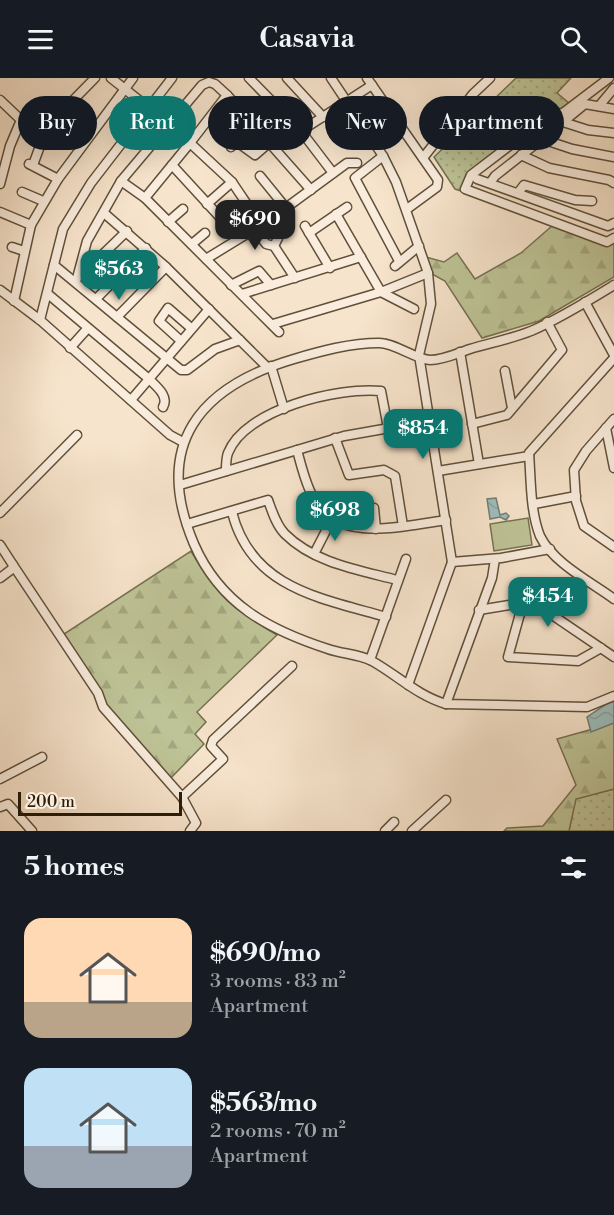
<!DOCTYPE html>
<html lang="en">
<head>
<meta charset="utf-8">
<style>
  :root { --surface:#171b24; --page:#242831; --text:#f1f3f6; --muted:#9ea1a6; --accent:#0f766e }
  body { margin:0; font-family:"Libre Bodoni",serif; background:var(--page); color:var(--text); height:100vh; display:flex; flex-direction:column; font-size:22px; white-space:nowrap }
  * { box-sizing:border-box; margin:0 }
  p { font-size:20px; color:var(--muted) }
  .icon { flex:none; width:33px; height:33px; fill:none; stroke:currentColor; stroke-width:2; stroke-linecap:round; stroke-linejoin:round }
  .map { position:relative; height:753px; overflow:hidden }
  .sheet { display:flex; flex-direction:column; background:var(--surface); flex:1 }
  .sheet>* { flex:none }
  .guide { position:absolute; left:18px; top:18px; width:579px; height:54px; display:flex; gap:12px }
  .scale { position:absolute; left:18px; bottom:15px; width:164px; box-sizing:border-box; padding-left:6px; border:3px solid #2d1e0a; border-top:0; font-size:16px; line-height:21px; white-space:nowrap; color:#2d1e0a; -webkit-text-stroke:4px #faedde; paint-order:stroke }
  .price { position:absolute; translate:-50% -51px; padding:0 14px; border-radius:12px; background:var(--accent); color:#fff; font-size:20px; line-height:39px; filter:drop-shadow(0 2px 3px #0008) }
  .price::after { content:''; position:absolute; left:50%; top:36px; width:18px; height:14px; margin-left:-9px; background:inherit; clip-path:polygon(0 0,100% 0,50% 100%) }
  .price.selected { background:#222; color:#fff }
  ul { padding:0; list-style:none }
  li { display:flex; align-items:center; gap:18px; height:150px; padding:0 24px }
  li span { display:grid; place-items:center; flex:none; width:168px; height:120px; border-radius:18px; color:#555 }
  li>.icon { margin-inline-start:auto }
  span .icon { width:72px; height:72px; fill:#fffc; stroke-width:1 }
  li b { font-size:26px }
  h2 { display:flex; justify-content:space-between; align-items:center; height:72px; padding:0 24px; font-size:26px }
  .chip { padding:0 21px; border-radius:27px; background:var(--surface); box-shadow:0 6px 24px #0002; font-size:21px; line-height:54px }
  .chip.selected { background:var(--accent); color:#fff }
  header { display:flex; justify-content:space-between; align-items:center; height:78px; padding:0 24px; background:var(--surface); font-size:27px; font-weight:600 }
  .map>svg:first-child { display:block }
  .grass { fill:url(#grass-dots); stroke:#767150; stroke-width:1.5 }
  .forest { fill:url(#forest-firs); stroke:#767150; stroke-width:1.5 }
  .garden { fill:#bec497; stroke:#767150; stroke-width:1.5 }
  .water { fill:url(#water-waves); stroke:#717e75; stroke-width:1.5 }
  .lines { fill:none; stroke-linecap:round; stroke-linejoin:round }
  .minor-casing { stroke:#60503a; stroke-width:11 }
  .minor { stroke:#faedde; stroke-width:8 }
</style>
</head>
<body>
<header><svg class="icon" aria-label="menu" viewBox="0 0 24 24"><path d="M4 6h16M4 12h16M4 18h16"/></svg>Casavia<svg class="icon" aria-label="search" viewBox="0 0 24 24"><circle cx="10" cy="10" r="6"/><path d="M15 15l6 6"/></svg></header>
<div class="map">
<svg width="614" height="753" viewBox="0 0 614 753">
  <defs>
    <pattern id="grass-dots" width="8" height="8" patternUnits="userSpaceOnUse" patternTransform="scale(1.5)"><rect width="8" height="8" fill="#bec497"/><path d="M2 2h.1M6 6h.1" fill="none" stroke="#a4a881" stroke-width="1.8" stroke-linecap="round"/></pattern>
    <pattern id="forest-firs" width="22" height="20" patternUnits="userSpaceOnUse" patternTransform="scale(1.5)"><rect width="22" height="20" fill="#bec497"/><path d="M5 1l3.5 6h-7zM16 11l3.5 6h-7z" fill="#a4a881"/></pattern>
    <pattern id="water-waves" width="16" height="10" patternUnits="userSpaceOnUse" patternTransform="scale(1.5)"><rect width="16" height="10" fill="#9ebebd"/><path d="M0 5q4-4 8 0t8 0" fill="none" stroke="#88a3a1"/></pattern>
  </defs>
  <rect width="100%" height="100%" fill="#f7e4cc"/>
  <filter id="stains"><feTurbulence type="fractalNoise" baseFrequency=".00333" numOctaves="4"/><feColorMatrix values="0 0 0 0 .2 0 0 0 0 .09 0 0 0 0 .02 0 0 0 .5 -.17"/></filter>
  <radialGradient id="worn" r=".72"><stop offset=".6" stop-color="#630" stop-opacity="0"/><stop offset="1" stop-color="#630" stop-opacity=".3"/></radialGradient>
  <g class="grass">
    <polygon points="516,0 571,0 557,15 570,26 468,95 461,113 455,111 434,79"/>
    <polygon points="614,711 614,753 569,753 575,721"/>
  </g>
  <g class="forest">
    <polygon points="553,147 614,164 614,199 539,243 482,260 445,203 432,196 426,179 444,184 457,175 475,201 521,175"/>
    <path d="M191 473C218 518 232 531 277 557L197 634 206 644 195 656 204 666 169 702 112 638 61 558Z"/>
    <polygon points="614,645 614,711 576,721 569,753 504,753 507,750 543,748 576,707 557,661"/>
  </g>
  <polygon class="garden" points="528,440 532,467 494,473 490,446"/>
  <g class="water">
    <polygon points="496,420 500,437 506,435 509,438 506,442 500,439 490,441 487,421"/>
    <polygon points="614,621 614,645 591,654 587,639"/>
  </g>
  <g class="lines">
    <g class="minor-casing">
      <g id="minor">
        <polyline points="111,0 169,46"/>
        <polyline points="249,0 301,53 333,95"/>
        <polyline points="287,0 323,39"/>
        <polyline points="331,0 383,78 396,104 428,195 431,226 419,277 452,484 408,607"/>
        <polyline points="367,0 438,102 437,109 407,131"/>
        <polyline points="609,0 563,35 551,36 471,97 465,111 607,164 614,160"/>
        <polyline points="0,22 21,42 10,68 0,106"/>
        <polyline points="599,28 614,10"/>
        <polyline points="614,31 585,26 563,44 588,52 614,55"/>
        <polyline points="301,53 372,7"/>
        <polyline points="237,64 255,77 270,64"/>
        <polyline points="190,65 227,17"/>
        <polyline points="231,69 252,44"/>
        <polyline points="521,77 549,90 609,102 614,105"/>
        <polyline points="383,78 355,100 399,183"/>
        <polyline points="423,80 473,16 490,0"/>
        <polyline points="29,86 58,101"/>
        <polyline points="33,87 47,49 95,0"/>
        <polyline points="260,98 286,130"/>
        <polyline points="477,101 608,148 614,145"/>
        <polyline points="121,103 145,120 279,254"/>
        <polyline points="490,105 495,98 542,61 572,71 614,79"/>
        <polyline points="22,114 43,123"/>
        <polyline points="518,115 524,107 575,122 592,123"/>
        <polyline points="145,120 172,87"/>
        <polyline points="207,126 232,104"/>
        <polyline points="0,134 31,147"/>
        <polyline points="104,135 166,189 266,288"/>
        <polyline points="336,136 381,214 428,195"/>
        <polyline points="268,143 278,160 274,168"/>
        <polyline points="168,144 183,131"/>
        <polyline points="305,148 330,190"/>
        <polyline points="255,151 266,166 274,168 295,200"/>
        <polyline points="309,155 347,129"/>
        <polyline points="239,160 172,87 190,65 232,104 261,147"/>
        <polyline points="192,166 205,155"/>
        <polyline points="12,169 24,173"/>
        <polyline points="84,178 91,182 98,181 127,153"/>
        <polyline points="206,181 268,143 347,85 357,85"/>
        <polyline points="54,187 181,292 187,292 215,271 240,262"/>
        <polyline points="395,188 419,168"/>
        <polyline points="76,204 87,163 121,103 202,7 209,4 215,6 227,17 311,112"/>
        <polyline points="231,207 259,193 271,207"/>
        <path d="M614 207C588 223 559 241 531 253 511 261 490 265 470 271 458 275 443 282 430 282 415 281 395 265 379 265 350 265 321 273 294 281 199 309 152 367 194 466 220 526 269 552 328 571 342 576 359 576 372 583 397 597 418 618 446 626L587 629 614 618"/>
        <polyline points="0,212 40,242 170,357 183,364"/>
        <path d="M48 216 149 301C157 309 169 318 163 329"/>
        <polyline points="242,216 361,179"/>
        <polyline points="96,221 146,170"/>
        <polyline points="14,223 31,147 58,101 133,0"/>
        <polyline points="585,224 614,277"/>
        <polyline points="117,239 166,189"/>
        <polyline points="40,242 63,151 91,105 172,0"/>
        <polyline points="273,246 381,214 414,231"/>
        <polyline points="181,263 159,243 168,230 191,250"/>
        <polyline points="70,270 87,251"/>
        <polyline points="460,274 479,386"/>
        <path d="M614 280 529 375C531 401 530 433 540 458 553 485 591 504 614 521"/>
        <polyline points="271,288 284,331"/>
        <polyline points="505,293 512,330"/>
        <polyline points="131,322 209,231"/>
        <polyline points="614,341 586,373 574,392 576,423 584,448 614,469"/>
        <polyline points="472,346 507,337 562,272 547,244"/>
        <polyline points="606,350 614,390"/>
        <polyline points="335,360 349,397 384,392 395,398 403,448"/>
        <path d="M297 372C303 394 310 427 332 441 363 459 413 447 446 442"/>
        <path d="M226 393C226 387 226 380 228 375 245 331 338 309 381 313L388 350"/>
        <polyline points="438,393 529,378"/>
        <polyline points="180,407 344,358 429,343"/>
        <polyline points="534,426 576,418"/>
        <polyline points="374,430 376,451"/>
        <path d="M232 434C251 510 320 520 386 539"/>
        <polyline points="0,435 77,357"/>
        <path d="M187 446 268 422C272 433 276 447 285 456 314 485 359 492 397 502"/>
        <polyline points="0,467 13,487 12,491 0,500"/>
        <polyline points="314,476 332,441"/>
        <polyline points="452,484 501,480 550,471"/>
        <polyline points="13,487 98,615 103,629 182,719 196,745 190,753"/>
        <polyline points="523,525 508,579 578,583 601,570"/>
        <polyline points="479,532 515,526 536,526 614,579"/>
        <polyline points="370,582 406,481"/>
        <polyline points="446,626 492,500 495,481"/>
        <polyline points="0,701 42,679"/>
        <polyline points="182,719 223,681 211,668 213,662 292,588"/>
        <polyline points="0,729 8,726 32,753"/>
        <polyline points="385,753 394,744"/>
        <polyline points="412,753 446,722"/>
      </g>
    </g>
    <use href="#minor" class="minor"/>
  </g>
  <rect width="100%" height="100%" filter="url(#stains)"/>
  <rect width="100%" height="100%" fill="url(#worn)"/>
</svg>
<div class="scale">200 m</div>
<b class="price selected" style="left:255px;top:173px">$690</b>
<b class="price" style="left:119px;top:223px">$563</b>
<b class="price" style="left:423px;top:382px">$854</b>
<b class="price" style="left:335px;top:464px">$698</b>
<b class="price" style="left:548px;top:550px">$454</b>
<div class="guide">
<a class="chip">Buy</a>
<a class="chip selected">Rent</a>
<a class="chip">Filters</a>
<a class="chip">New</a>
<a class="chip">Apartment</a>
</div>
</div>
<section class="sheet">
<h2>5 homes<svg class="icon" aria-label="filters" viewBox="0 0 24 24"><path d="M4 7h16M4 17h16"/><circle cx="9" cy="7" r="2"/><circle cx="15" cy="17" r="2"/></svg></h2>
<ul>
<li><span style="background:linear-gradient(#ffd9b3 70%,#b9a48a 0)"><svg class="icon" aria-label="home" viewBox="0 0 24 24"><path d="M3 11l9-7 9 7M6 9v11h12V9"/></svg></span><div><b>$690/mo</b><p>3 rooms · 83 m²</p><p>Apartment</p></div></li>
<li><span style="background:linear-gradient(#bfe0f5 65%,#9aa5b1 0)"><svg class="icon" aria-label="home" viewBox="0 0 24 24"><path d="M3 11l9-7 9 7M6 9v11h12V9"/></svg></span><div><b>$563/mo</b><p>2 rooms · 70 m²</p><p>Apartment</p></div></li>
</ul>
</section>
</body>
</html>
